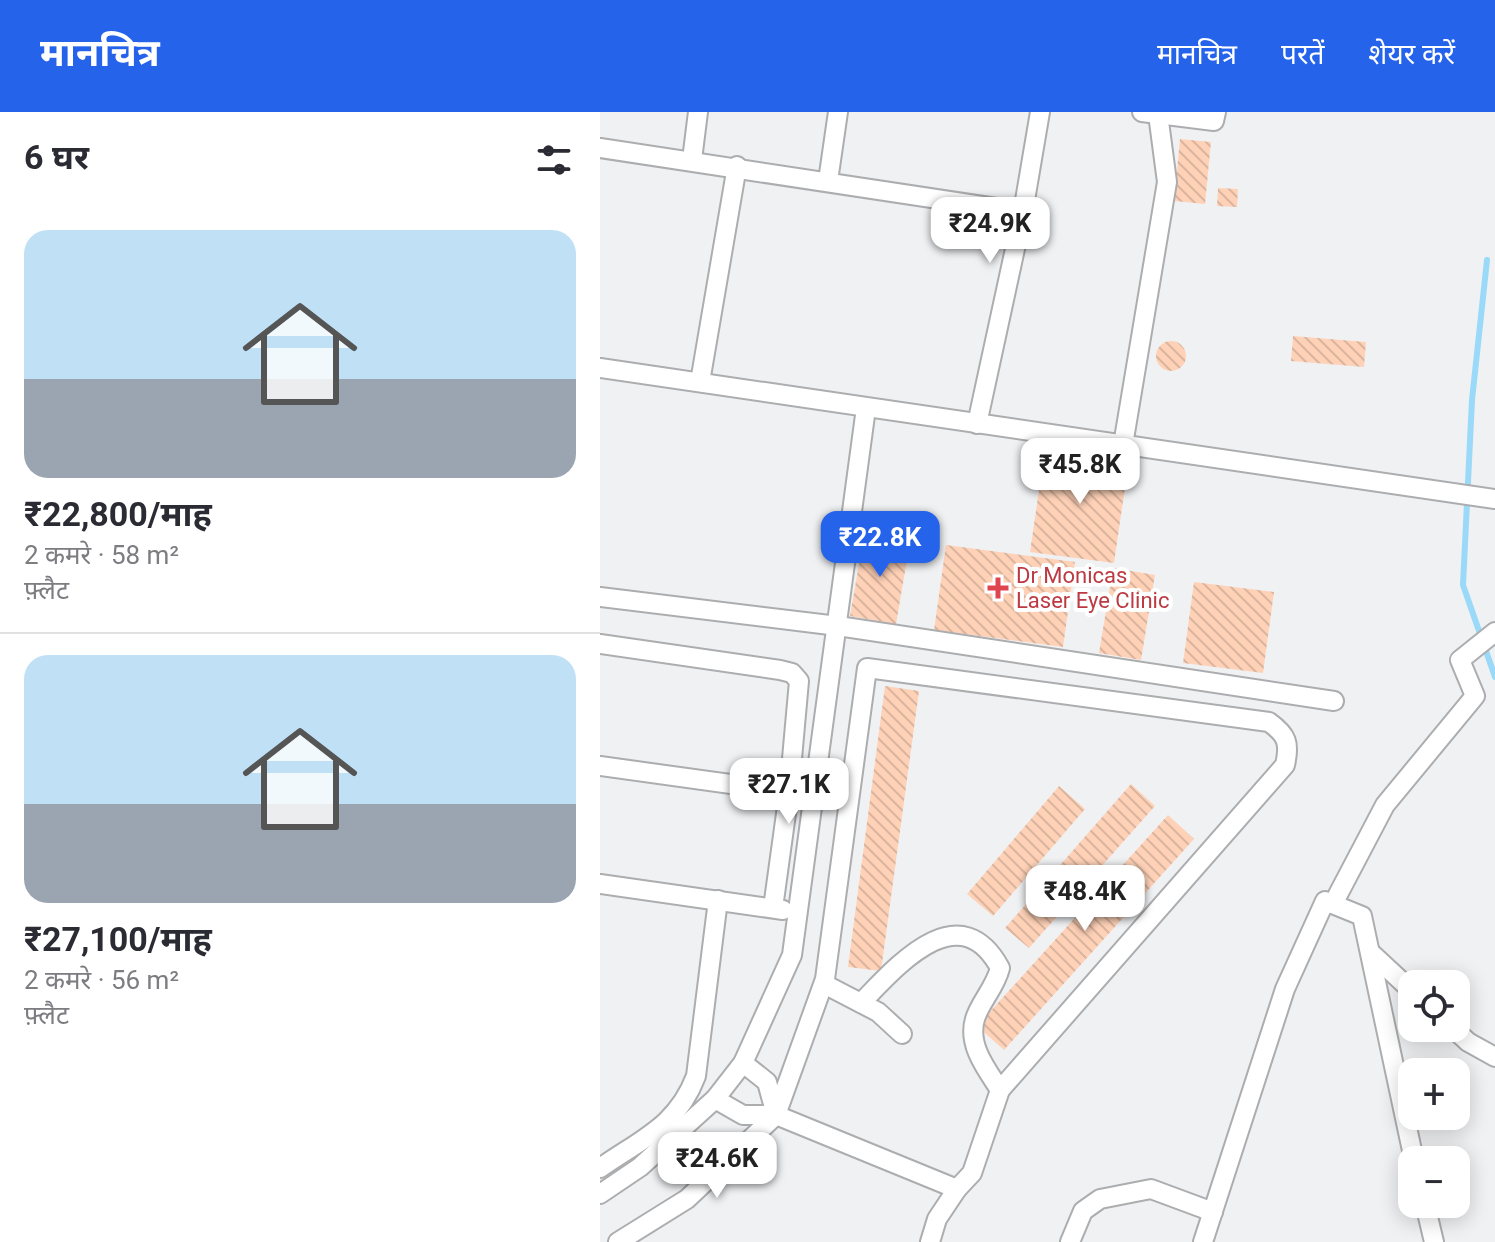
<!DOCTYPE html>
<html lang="hi">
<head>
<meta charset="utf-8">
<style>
  :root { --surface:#fff; --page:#f2f2f3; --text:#2b2b33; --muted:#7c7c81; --line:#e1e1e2; --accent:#2563eb }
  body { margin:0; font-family:Roboto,"Noto Sans Devanagari",sans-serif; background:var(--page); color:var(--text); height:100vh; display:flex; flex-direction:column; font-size:30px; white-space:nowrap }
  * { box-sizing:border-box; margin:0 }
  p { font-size:26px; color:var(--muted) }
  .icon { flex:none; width:44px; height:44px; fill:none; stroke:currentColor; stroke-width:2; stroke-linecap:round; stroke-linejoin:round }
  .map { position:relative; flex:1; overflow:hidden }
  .details { display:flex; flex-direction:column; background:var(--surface); width:600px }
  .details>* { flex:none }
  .fabs { position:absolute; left:798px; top:858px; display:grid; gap:16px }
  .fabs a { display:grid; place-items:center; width:72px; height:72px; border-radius:16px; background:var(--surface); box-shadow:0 4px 20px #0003; font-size:40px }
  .price { position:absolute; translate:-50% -68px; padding:0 18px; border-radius:16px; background:#fff; color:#222; font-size:26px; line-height:52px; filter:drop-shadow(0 2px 4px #0008) }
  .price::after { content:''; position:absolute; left:50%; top:48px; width:24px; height:18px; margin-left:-12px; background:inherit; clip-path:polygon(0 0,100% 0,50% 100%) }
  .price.current { background:var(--accent); color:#fff }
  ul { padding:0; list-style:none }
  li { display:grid; align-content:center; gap:16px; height:424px; padding:0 24px }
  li+li { border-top:2px solid var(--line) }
  li span { display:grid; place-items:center; height:248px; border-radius:24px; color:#555 }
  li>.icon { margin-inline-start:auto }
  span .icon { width:144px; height:144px; fill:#fffc; stroke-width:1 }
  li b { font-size:34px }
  h2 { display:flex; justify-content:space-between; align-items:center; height:96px; padding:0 24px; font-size:34px }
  header { display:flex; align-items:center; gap:48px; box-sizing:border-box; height:112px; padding:0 40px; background:var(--accent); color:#fff }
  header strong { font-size:38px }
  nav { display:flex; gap:44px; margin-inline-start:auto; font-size:28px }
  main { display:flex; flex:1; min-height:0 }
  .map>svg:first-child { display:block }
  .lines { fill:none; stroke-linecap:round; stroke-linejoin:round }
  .stream { stroke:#9adaf8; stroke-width:6 }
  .building { fill:url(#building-back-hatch) }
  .minor-casing { stroke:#acadaf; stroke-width:22 }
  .minor { stroke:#fff; stroke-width:18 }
  .health-dot { fill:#e0444e; stroke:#feffff; stroke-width:3 }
  .labels { text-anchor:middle; stroke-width:8; stroke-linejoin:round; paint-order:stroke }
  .health-label { font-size:22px; fill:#be3a42; stroke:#feffff; text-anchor:start }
</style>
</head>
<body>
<header>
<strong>मानचित्र</strong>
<nav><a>मानचित्र</a><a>परतें</a><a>शेयर करें</a></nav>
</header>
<main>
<section class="details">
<h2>6 घर<svg class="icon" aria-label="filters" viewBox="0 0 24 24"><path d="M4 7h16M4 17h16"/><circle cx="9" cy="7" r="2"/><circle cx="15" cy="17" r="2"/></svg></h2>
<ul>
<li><span style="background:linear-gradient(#bfe0f5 60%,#9aa5b1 0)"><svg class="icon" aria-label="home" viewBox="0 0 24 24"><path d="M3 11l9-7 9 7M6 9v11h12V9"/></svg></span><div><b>₹22,800/माह</b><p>2 कमरे · 58 m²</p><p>फ़्लैट</p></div></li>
<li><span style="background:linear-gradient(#bfe0f5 60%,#9aa5b1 0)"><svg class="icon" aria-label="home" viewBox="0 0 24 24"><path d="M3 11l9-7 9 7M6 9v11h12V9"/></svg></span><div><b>₹27,100/माह</b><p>2 कमरे · 56 m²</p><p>फ़्लैट</p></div></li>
</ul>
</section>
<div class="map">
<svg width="895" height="1130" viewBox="0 0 895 1130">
  <defs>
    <pattern id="building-back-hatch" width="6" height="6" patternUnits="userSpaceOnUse" patternTransform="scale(2)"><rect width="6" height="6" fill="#ffd2b8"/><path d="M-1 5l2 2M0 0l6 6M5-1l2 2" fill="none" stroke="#dab49d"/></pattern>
  </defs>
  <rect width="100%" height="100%" fill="#f0f1f3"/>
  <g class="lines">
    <polyline class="stream" points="887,148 872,288 863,473 895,565"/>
  </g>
  <g class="building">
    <polygon points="580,27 611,30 605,92 574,89"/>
    <polygon points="618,76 638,77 637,95 617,94"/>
    <polygon points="693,224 766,230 764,255 691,249"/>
    <circle cx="571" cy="244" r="15"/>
    <polygon points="445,337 529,348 514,451 430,440"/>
    <polygon points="264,423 310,430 296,512 250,504"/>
    <polygon points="346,433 475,450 463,535 334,518"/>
    <polygon points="513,456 555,463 541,548 499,541"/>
    <polygon points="594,470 674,480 663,561 583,551"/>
    <polygon points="285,574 319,579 281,859 248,855"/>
    <polygon points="531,672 555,694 429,836 405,816"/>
    <polygon points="459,674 485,697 393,804 367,782"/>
    <polygon points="568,703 594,727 404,938 377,914"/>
  </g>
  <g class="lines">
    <g class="minor-casing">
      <g id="minor">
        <polyline points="542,0 614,9 616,0"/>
        <polyline points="0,36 423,100"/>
        <polyline points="92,48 98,0"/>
        <polyline points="228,69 238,0"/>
        <polyline points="0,256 895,387"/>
        <polyline points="100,270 137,54"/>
        <polyline points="377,312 423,100 440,0"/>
        <polyline points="523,333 567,70 558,2"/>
        <polyline points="0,485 238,514 734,589"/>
        <polyline points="0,532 180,558 192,561 199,569 189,680 173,796"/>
        <polyline points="0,654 189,680"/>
        <polyline points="0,772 183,798"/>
        <polyline points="733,792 785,693 875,584 860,548 895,520"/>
        <polyline points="770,840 812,879"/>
        <polyline points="224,872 278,900 302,922"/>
        <path d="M261 891C296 855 359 781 400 856 395 876 380 890 375 907 367 933 387 958 400 978"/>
        <polyline points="853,916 868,930 895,945"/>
        <polyline points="143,951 167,970 176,1003"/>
        <path d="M0 1056C43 1026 77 1014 96 964L118 788"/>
        <polyline points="0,1082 40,1055 115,987 143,951 192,843 266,296"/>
        <polyline points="825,1092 834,1130"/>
        <path d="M18 1130 87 1087 176 1003 225 867 267 556 669 610C687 623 690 631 685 653L400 978 372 1061 357 1077 176 1003H143L115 987"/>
        <polyline points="330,1130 337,1107 357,1077"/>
        <polyline points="470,1130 483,1099 500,1087 551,1077 613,1100"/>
        <polyline points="603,1130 685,877 725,789 762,804 814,1048"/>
      </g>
    </g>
    <use href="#minor" class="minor"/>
  </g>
  <path class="health-dot" d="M394 464h8v8h8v8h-8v8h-8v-8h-8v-8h8z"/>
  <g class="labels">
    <g class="health-label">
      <text x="416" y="471">Dr Monicas<tspan x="416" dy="25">Laser Eye Clinic</tspan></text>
    </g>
  </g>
</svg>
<div class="fabs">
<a><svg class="icon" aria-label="locate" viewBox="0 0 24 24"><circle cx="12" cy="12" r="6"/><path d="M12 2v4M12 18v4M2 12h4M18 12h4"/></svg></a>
<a>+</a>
<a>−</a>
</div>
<b class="price" style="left:390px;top:153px">₹24.9K</b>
<b class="price" style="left:480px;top:394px">₹45.8K</b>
<b class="price current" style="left:280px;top:467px">₹22.8K</b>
<b class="price" style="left:189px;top:714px">₹27.1K</b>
<b class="price" style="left:485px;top:821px">₹48.4K</b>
<b class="price" style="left:117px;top:1088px">₹24.6K</b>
</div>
</main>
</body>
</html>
